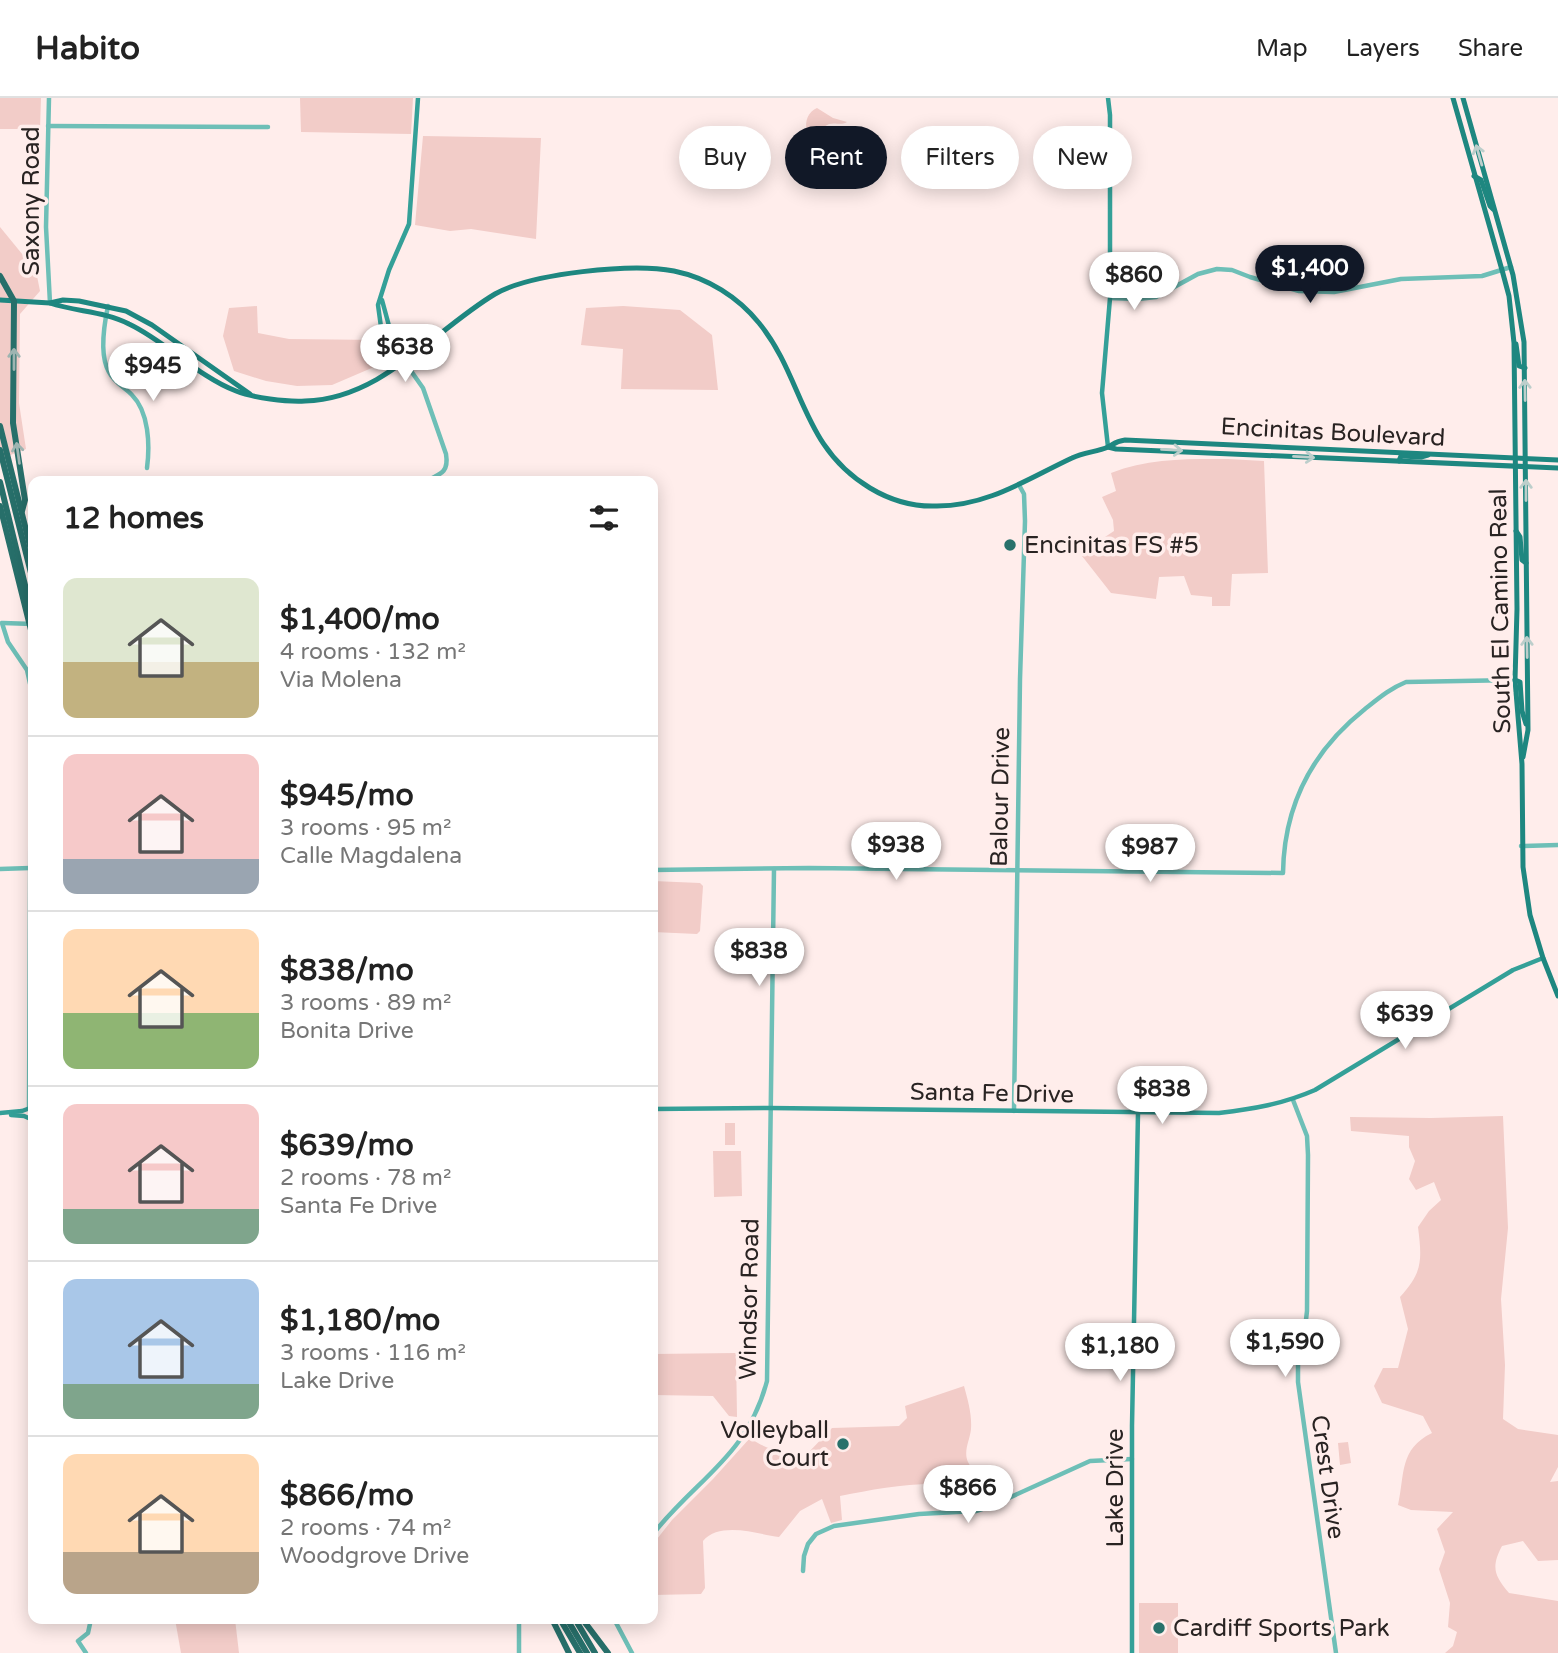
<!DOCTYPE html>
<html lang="en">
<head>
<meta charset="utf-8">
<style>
  :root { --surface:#fff; --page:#f2f2f2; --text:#222; --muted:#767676; --line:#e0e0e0; --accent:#111827 }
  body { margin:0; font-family:"Varela Round",sans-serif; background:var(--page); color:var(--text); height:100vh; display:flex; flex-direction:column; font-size:26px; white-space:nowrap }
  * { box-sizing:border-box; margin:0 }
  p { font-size:23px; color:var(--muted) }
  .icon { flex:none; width:38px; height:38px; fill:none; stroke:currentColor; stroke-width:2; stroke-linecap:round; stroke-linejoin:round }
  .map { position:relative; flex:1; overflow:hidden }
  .sheet { position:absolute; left:28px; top:378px; width:630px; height:1148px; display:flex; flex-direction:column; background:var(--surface); border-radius:14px; box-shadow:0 4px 18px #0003 }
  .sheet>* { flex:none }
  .hud { position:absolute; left:679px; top:28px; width:665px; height:63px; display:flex; gap:14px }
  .price { position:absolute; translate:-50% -60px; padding:0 16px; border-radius:24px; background:#fff; color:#222; font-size:23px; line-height:46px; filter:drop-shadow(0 2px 4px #0008) }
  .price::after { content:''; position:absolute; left:50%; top:42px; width:21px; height:16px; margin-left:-10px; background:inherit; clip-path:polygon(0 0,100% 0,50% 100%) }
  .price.current { background:var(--accent); color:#fff }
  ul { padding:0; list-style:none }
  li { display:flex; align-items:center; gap:21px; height:175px; padding:0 35px }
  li+li { border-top:2px solid var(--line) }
  li span { display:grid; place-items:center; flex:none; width:196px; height:140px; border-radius:14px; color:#555 }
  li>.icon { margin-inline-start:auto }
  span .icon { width:84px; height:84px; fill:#fffc; stroke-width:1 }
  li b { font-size:30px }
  h2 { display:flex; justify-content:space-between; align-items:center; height:84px; padding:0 35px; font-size:30px }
  .tag { padding:0 24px; border-radius:32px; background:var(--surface); box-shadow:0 4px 18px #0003; font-size:24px; line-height:63px }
  .tag.current { background:var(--accent); color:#fff }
  header { display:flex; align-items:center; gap:42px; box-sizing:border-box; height:98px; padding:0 35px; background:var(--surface); border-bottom:2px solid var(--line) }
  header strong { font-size:33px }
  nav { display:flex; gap:38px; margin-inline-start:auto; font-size:24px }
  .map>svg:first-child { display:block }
  .green { fill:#f2ccc8 }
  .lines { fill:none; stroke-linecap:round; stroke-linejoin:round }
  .tertiary { stroke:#6ebfb7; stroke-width:4.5 }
  .secondary { stroke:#34a098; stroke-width:4.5 }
  .primary { stroke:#1e8780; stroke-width:5 }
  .motorway { stroke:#276f6a; stroke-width:6 }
  .oneway { stroke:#bccecb }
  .oneway2 { stroke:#9eb4b1 }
  .poi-dot { fill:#28716b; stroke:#ffedeb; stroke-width:2.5 }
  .labels { text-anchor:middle; stroke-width:7; stroke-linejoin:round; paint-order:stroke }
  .street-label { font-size:24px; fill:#292322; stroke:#ffedeb }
  .poi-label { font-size:24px; fill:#292322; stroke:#ffedeb; text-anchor:start }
</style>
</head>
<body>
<header>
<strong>Habito</strong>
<nav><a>Map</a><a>Layers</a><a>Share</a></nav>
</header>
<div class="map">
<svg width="1558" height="1555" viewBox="0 0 1558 1555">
  <rect width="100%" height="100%" fill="#ffedeb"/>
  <g class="green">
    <polygon points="0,0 41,0 40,31 0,31"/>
    <polygon points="300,0 413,0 411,36 301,34"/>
    <path d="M817 10 833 20 847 24C840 28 837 24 829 26 820 30 818 36 807 32 804 23 809 13 817 10Z"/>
    <polygon points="423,38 541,40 536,141 471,131 450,133 415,127"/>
    <polygon points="0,129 36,173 40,193 20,216 19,305 26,351 0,361"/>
    <polygon points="257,208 258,235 289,241 379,242 384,256 374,269 332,287 297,288 266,283 234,273 223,238 229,210"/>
    <polygon points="623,208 680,212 712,237 718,292 621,291 623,251 581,247 586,210"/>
    <path d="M1228 361 1264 363 1268 475 1232 476 1230 508H1212V499L1191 497 1184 478 1159 479 1156 501 1111 495 1082 458 1087 451 1114 433 1113 422 1102 399 1116 393 1111 375C1149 360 1188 361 1228 361Z"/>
    <polygon points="653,783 700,785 703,788 700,833 697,836 653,834"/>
    <path d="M1503 1018 1508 1130 1501 1201 1505 1267 1503 1321 1518 1331 1558 1337V1369L1550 1384 1558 1383V1462L1538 1463 1523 1443 1502 1448C1491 1469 1494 1477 1509 1495L1558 1503V1555H1445L1453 1548 1457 1534 1448 1529 1450 1505 1439 1471 1445 1454 1437 1431 1453 1414 1411 1412 1398 1407C1405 1376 1399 1351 1432 1335L1423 1318 1382 1305 1374 1288 1383 1270H1398L1408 1231 1400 1199C1423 1174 1422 1162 1418 1129L1429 1113 1441 1102 1434 1084 1416 1092 1409 1081 1415 1063 1409 1049V1038L1351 1033 1350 1019 1431 1020Z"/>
    <rect x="725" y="1025" width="10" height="22"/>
    <polygon points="713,1053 741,1053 742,1098 714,1099"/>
    <polygon points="736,1255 737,1319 729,1318 713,1298 653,1297 653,1256"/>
    <path d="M964 1288C968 1303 972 1316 971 1331 970 1342 963 1353 968 1364 974 1377 986 1388 992 1401L964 1408 963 1388C923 1382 879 1390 840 1398L842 1422 831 1425 822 1401 800 1413 779 1439C757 1436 720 1423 703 1443L705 1490 701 1496 653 1497V1446L672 1422 713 1381 750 1340C768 1353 784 1354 806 1357L832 1330 899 1328 907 1320 905 1308Z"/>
    <polygon points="1348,1344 1351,1365 1340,1367 1338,1345"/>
    <rect x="1139" y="1505" width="39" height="50"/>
    <polygon points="175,1521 235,1521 239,1555 181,1555"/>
  </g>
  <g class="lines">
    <g class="tertiary">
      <polyline points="49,0 46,129 50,205"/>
      <polyline points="48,28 268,29"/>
      <polyline points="1110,200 1138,201 1156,199 1198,176 1217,171 1232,172 1250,179 1299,193 1334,194 1401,181 1482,178 1511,169"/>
      <path d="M108 208C104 227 99 257 109 274 114 284 124 289 132 297 149 314 150 347 147 370"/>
      <path d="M404 263 423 290 446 356C449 374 441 376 426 383"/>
      <polyline points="2,525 8,544 27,572 31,590 29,1011"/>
      <polyline points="3,525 33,526"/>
      <polyline points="1521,748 1558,747"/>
      <polyline points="0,771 30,770"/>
      <path d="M653 772 809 770 1283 775C1284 706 1312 653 1365 611 1379 600 1391 590 1406 584L1515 582"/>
      <polyline points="1293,1002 1307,1038 1308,1057 1307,1213 1304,1239 1298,1259 1298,1284 1336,1555"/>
      <polyline points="1014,1013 1020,581 1025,423 1024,396 1019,387"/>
      <path d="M653 1436C697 1380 747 1359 767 1283L774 771"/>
      <polyline points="803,1473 804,1458 808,1446 816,1436 834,1428 919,1416 976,1413 991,1408 1090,1363 1132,1361"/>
      <polyline points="519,1521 519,1555"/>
      <polyline points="614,1521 632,1555"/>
      <polyline points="86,1555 78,1543 88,1535 91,1521"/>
    </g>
    <g class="secondary">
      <polyline points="1108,0 1110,17 1110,200 1102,295 1108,349"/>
      <polyline points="382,202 392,239 402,259"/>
      <polyline points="404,263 393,255 387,244 381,229 378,207 389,172 409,126 418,0"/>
      <path d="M653 1011 769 1010 1219 1015C1253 1011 1283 1006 1315 992L1513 872 1543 860"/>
      <polyline points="0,1015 22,1013 33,1009"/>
      <polyline points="11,1017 24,1018 33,1022"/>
      <polyline points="1132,1555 1132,1328 1138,1015"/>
    </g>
    <g class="primary">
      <polyline points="1453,0 1502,172 1509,198 1514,245 1517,511 1515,582 1522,666 1523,769 1530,817 1543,860 1558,898"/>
      <polyline points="1463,0 1513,177 1524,244 1528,632 1523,659"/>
      <polyline points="1474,78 1481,82 1490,108 1493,111"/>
      <polyline points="0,202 50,205 63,202 79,203 126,213 152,227 250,296"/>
      <path d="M50 205C76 214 104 213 129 226 167 244 197 278 236 293 254 300 286 304 305 303 382 301 433 233 495 196 532 175 632 165 674 173 708 180 738 199 759 225 804 280 801 349 870 390 890 402 914 409 937 408 988 408 1027 381 1072 360 1084 354 1097 354 1108 349 1115 345 1117 343 1125 342L1558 362"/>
      <polyline points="1516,246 1519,268 1525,270"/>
      <polyline points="1108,349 1116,351 1558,370"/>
      <polyline points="1399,363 1401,358 1421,359 1428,357"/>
      <polyline points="1516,433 1520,439 1522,462 1526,465"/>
      <polyline points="1515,582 1520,584 1522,613 1526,626"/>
    </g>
    <g class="motorway">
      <polyline points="0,178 14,203 13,325 25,402 22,413"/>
      <polyline points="0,328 33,460"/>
      <polyline points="0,352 33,483"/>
      <polyline points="0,384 33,520"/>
      <polyline points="0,408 33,540"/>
      <polyline points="552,1521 569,1555"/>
      <polyline points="560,1521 580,1555"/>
      <polyline points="567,1521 587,1555"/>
      <polyline points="575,1521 595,1555"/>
      <polyline points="583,1522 608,1555"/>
    </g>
  </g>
  <defs><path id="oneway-shaft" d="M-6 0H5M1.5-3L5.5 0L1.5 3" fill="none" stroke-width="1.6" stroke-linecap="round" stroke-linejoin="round" transform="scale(1.75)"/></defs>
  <g class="oneway">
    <use href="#oneway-shaft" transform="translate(1479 57) rotate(-106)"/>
    <use href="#oneway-shaft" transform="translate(1525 292) rotate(-91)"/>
    <use href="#oneway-shaft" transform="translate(1172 352) rotate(3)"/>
    <use href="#oneway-shaft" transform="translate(1304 359) rotate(3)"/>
    <use href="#oneway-shaft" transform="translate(1526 392) rotate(-90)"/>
    <use href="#oneway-shaft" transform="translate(1527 549) rotate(-91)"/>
  </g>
  <g class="oneway2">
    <use href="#oneway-shaft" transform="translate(14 261) rotate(-90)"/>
    <use href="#oneway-shaft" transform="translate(18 355) rotate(-98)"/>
  </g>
  <g class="poi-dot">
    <circle cx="1010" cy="447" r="7"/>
    <circle cx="843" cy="1346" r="7"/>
    <circle cx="1159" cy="1530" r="7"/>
  </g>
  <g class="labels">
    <g class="street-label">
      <text transform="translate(31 103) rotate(-90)" y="8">Saxony Road</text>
      <text transform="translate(1333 334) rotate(3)" y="8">Encinitas Boulevard</text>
      <text transform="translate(1500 513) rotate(-91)" y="8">South El Camino Real</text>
      <text transform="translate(1000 699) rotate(-89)" y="8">Balour Drive</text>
      <text transform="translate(992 995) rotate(1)" y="8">Santa Fe Drive</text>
      <text transform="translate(749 1201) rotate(-89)" y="8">Windsor Road</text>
      <text transform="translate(1328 1379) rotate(82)" y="8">Crest Drive</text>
      <text transform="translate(1115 1390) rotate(-90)" y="8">Lake Drive</text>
    </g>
    <g class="poi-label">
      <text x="1024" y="455">Encinitas FS #5</text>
      <text x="829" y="1340" text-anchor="end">Volleyball<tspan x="829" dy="28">Court</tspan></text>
      <text x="1173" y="1538">Cardiff Sports Park</text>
    </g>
  </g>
</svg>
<b class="price current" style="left:1310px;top:207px">$1,400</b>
<b class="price" style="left:1134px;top:214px">$860</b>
<b class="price" style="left:405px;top:286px">$638</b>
<b class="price" style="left:153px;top:305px">$945</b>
<b class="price" style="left:896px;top:784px">$938</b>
<b class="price" style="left:1150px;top:786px">$987</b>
<b class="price" style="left:759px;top:890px">$838</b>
<b class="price" style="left:1405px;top:953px">$639</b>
<b class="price" style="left:1162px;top:1028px">$838</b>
<b class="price" style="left:1285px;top:1281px">$1,590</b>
<b class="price" style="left:1120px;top:1285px">$1,180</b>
<b class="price" style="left:968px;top:1427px">$866</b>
<div class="hud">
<a class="tag">Buy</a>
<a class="tag current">Rent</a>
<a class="tag">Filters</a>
<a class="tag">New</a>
</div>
<section class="sheet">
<h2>12 homes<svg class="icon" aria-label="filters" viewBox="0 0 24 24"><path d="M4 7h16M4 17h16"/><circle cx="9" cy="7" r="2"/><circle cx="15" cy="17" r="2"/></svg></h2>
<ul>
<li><span style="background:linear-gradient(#dfe7d0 60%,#c2b280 0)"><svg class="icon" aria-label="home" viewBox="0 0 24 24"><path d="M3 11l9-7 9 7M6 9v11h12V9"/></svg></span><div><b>$1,400/mo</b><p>4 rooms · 132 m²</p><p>Via Molena</p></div></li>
<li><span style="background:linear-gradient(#f6c9c9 75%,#9aa5b1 0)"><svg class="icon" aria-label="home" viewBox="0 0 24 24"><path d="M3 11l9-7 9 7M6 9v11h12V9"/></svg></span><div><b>$945/mo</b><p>3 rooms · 95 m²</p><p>Calle Magdalena</p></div></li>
<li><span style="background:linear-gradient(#ffd9b3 60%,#8fb573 0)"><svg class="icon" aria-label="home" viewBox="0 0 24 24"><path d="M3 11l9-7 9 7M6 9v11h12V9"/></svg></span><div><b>$838/mo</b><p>3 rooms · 89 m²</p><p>Bonita Drive</p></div></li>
<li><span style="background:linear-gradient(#f6c9c9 75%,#7fa58c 0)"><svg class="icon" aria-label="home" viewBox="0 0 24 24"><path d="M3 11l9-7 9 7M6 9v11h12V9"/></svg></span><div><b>$639/mo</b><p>2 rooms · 78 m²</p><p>Santa Fe Drive</p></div></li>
<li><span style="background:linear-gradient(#a9c7e8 75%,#7fa58c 0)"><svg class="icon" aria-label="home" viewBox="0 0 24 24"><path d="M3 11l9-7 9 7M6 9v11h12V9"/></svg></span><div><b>$1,180/mo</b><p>3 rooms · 116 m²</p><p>Lake Drive</p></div></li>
<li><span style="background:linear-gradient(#ffd9b3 70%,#b9a48a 0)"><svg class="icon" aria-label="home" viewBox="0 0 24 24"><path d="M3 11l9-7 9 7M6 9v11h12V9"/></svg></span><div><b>$866/mo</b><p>2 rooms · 74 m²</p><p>Woodgrove Drive</p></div></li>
</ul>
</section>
</div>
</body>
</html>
